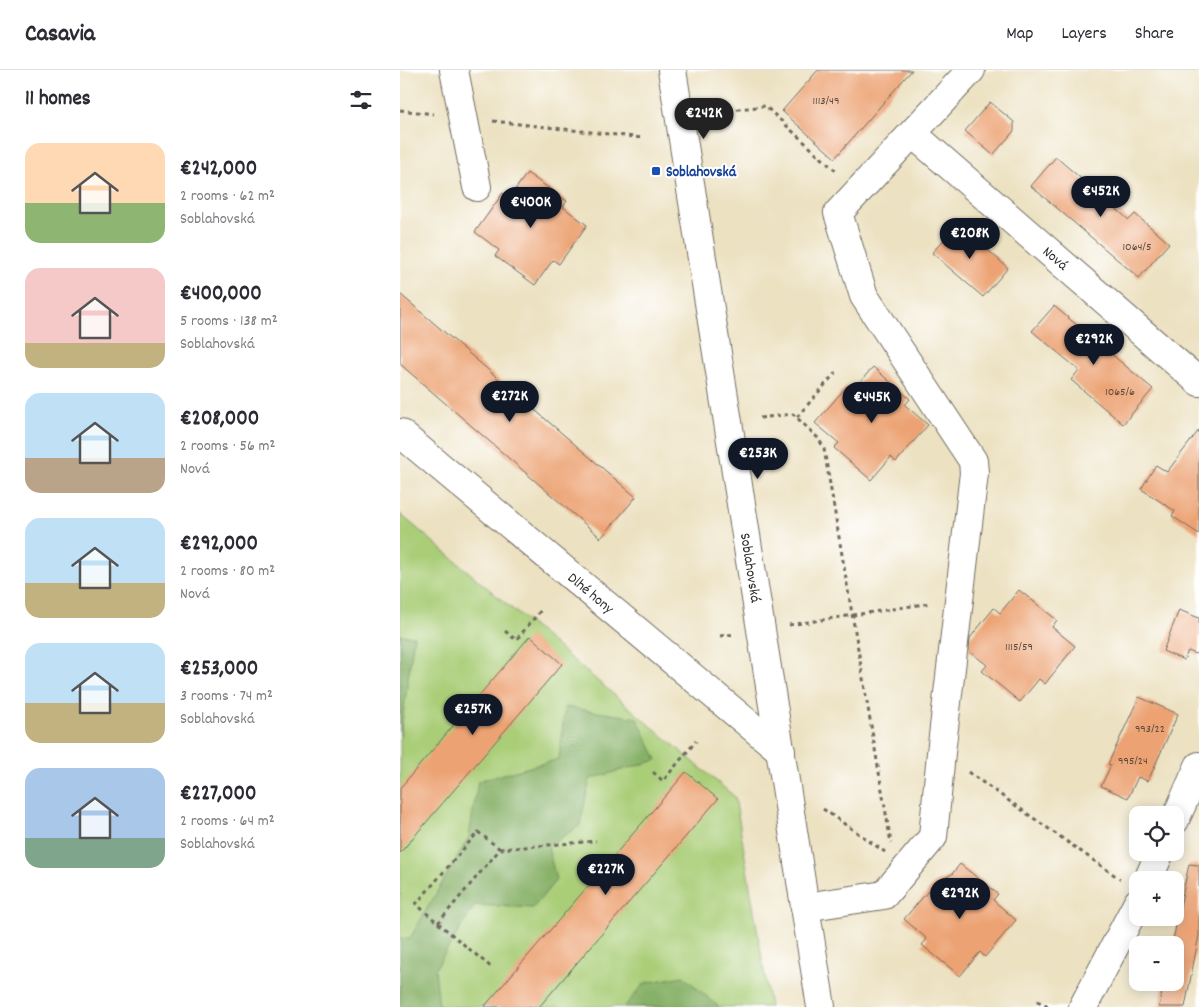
<!DOCTYPE html>
<html lang="en">
<head>
<meta charset="utf-8">
<style>
  :root { --surface:#fff; --page:#f2f2f3; --text:#2b2b33; --muted:#7c7c81; --line:#e1e1e2; --accent:#111827 }
  body { margin:0; font-family:Dekko,sans-serif; background:var(--page); color:var(--text); height:100vh; display:flex; flex-direction:column; font-size:19px; white-space:nowrap }
  * { box-sizing:border-box; margin:0 }
  p { font-size:16px; color:var(--muted) }
  .icon { flex:none; width:28px; height:28px; fill:none; stroke:currentColor; stroke-width:2; stroke-linecap:round; stroke-linejoin:round }
  .map { position:relative; flex:1; overflow:hidden }
  .side { display:flex; flex-direction:column; background:var(--surface); width:400px }
  .side>* { flex:none }
  .fabs { position:absolute; left:729px; top:736px; display:grid; gap:10px }
  .fabs a { display:grid; place-items:center; width:55px; height:55px; border-radius:10px; background:var(--surface); box-shadow:0 2px 12px #0003; font-size:25px }
  .price { position:absolute; translate:-50% -42px; padding:0 11px; border-radius:18px; background:var(--accent); color:#fff; font-size:16px; line-height:32px; filter:drop-shadow(0 1px 2px #0008) }
  .price::after { content:''; position:absolute; left:50%; top:30px; width:15px; height:11px; margin-left:-8px; background:inherit; clip-path:polygon(0 0,100% 0,50% 100%) }
  .price.on { background:#222; color:#fff }
  ul { padding:0; list-style:none }
  li { display:flex; align-items:center; gap:15px; height:125px; padding:0 25px }
  li span { display:grid; place-items:center; flex:none; width:140px; height:100px; border-radius:15px; color:#555 }
  li>.icon { margin-inline-start:auto }
  span .icon { width:60px; height:60px; fill:#fffc; stroke-width:1 }
  li b { font-size:21px }
  h2 { display:flex; justify-content:space-between; align-items:center; height:60px; padding:0 25px; font-size:21px }
  header { display:flex; align-items:center; gap:30px; box-sizing:border-box; height:70px; padding:0 25px; background:var(--surface); border-bottom:1px solid var(--line) }
  header strong { font-size:24px }
  nav { display:flex; gap:28px; margin-inline-start:auto; font-size:18px }
  main { display:flex; flex:1; min-height:0 }
  .map>svg:first-child { display:block }
  .green { fill:#aace78; stroke:#6a7c52 }
  .forest { fill:#87b168; stroke:#596e4a }
  .building { fill:#eca272 }
  .lines { fill:none; stroke-linecap:round; stroke-linejoin:round }
  .minor-casing { stroke:#6f6b60; stroke-width:30 }
  .path { stroke:#6f6b60; stroke-width:3; stroke-dasharray:4 4; stroke-linecap:butt }
  .minor { stroke:#fff; stroke-width:28 }
  .transit-dot { fill:#1a4fb4; stroke:#fff; stroke-width:2 }
  .labels { text-anchor:middle; stroke-width:4; stroke-linejoin:round; paint-order:stroke }
  .number-label { font-size:12px; fill:#5b493d }
  .transit-label { font-size:15px; font-weight:bold; fill:#164399; stroke:#fff; text-anchor:start }
  .street-label { font-size:15px; fill:#2b2b2b; stroke:#fff }
</style>
</head>
<body>
<header>
<strong>Casavia</strong>
<nav><a>Map</a><a>Layers</a><a>Share</a></nav>
</header>
<main>
<section class="side">
<h2>11 homes<svg class="icon" aria-label="filters" viewBox="0 0 24 24"><path d="M4 7h16M4 17h16"/><circle cx="9" cy="7" r="2"/><circle cx="15" cy="17" r="2"/></svg></h2>
<ul>
<li><span style="background:linear-gradient(#ffd9b3 60%,#8fb573 0)"><svg class="icon" aria-label="home" viewBox="0 0 24 24"><path d="M3 11l9-7 9 7M6 9v11h12V9"/></svg></span><div><b>€242,000</b><p>2 rooms · 62 m²</p><p>Soblahovská</p></div></li>
<li><span style="background:linear-gradient(#f6c9c9 75%,#c2b280 0)"><svg class="icon" aria-label="home" viewBox="0 0 24 24"><path d="M3 11l9-7 9 7M6 9v11h12V9"/></svg></span><div><b>€400,000</b><p>5 rooms · 138 m²</p><p>Soblahovská</p></div></li>
<li><span style="background:linear-gradient(#bfe0f5 65%,#b9a48a 0)"><svg class="icon" aria-label="home" viewBox="0 0 24 24"><path d="M3 11l9-7 9 7M6 9v11h12V9"/></svg></span><div><b>€208,000</b><p>2 rooms · 56 m²</p><p>Nová</p></div></li>
<li><span style="background:linear-gradient(#bfe0f5 65%,#c2b280 0)"><svg class="icon" aria-label="home" viewBox="0 0 24 24"><path d="M3 11l9-7 9 7M6 9v11h12V9"/></svg></span><div><b>€292,000</b><p>2 rooms · 80 m²</p><p>Nová</p></div></li>
<li><span style="background:linear-gradient(#bfe0f5 60%,#c2b280 0)"><svg class="icon" aria-label="home" viewBox="0 0 24 24"><path d="M3 11l9-7 9 7M6 9v11h12V9"/></svg></span><div><b>€253,000</b><p>3 rooms · 74 m²</p><p>Soblahovská</p></div></li>
<li><span style="background:linear-gradient(#a9c7e8 70%,#7fa58c 0)"><svg class="icon" aria-label="home" viewBox="0 0 24 24"><path d="M3 11l9-7 9 7M6 9v11h12V9"/></svg></span><div><b>€227,000</b><p>2 rooms · 64 m²</p><p>Soblahovská</p></div></li>
</ul>
</section>
<div class="map">
<svg width="799" height="937" viewBox="0 0 799 937">
  <rect width="100%" height="100%" fill="#fff"/>
  <filter id="ink" filterUnits="userSpaceOnUse"><feTurbulence type="fractalNoise" baseFrequency=".02" numOctaves="2"/><feDisplacementMap in="SourceGraphic" scale="10" xChannelSelector="R" yChannelSelector="G"/><feConvolveMatrix kernelMatrix="1 2 1 2 8 2 1 2 1" color-interpolation-filters="sRGB"/></filter>
  <filter id="wash" filterUnits="userSpaceOnUse"><feTurbulence type="fractalNoise" baseFrequency=".0096" numOctaves="4" result="noise"/><feDisplacementMap in="SourceGraphic" scale="20" xChannelSelector="R" yChannelSelector="G"/><feGaussianBlur stdDeviation="1.12" result="paint"/><feColorMatrix in="noise" values="0 0 0 0 0 0 0 0 0 0 0 0 0 0 0 0 0 1.4 0 .05"/><feComposite in="paint" operator="in"/></filter>
  <g filter="url(#wash)">
    <rect width="100%" height="100%" fill="#ece1c1"/>
    <polygon class="green" points="0,444 335,727 370,937 0,937"/>
    <g class="forest">
      <polygon points="0,565 14,566 0,666"/>
      <polygon points="165,637 237,648 257,690 190,709 180,755 148,777 156,810 133,838 75,835 35,899 39,937 0,937 0,869 10,868 69,767 78,711 159,689"/>
      <polygon points="283,906 319,937 224,937 245,913"/>
    </g>
    <g id="blocks">
      <g class="building">
        <polygon points="418,0 512,0 435,88 382,41"/>
        <polygon points="590,32 614,52 614,61 593,85 565,61"/>
        <polygon points="656,87 729,150 735,144 769,173 739,208 631,116"/>
        <polygon points="127,103 167,131 163,137 187,155 159,194 153,190 135,215 95,186 99,180 75,162 103,123 110,127"/>
        <polygon points="558,153 608,198 583,227 532,183"/>
        <polygon points="0,224 236,427 201,468 0,294"/>
        <polygon points="654,236 753,319 723,354 671,310 679,300 632,261"/>
        <polygon points="473,297 510,329 505,335 528,355 496,392 491,387 471,410 434,378 439,373 415,353 447,316 453,320"/>
        <polygon points="799,360 799,464 772,446 775,441 741,419 756,395 767,402"/>
        <polygon points="619,520 657,550 652,557 675,576 645,614 639,609 620,632 582,601 587,595 569,581 570,568 594,538 600,543"/>
        <polygon points="779,540 799,548 799,585 788,581 784,590 763,581"/>
        <polygon points="130,566 162,594 0,783 0,718"/>
        <polygon points="739,627 778,644 748,711 738,707 728,728 701,716 711,695 708,694"/>
        <polygon points="286,702 318,729 139,937 84,937"/>
        <polygon points="560,794 598,824 593,830 616,850 585,887 580,882 560,906 522,875 527,869 504,849 535,813 552,804"/>
        <polygon points="789,794 799,795 799,865 785,937 759,937 764,912 775,912 775,875 772,875"/>
      </g>
    </g>
  </g>
  <g filter="url(#ink)">
    <use href="#blocks" fill-opacity="0" stroke="#6f6b60" stroke-width="1"/>
    <g class="lines">
      <g class="minor-casing">
        <g id="minor">
          <polyline points="54,0 77,117"/>
          <path id="s1" d="M272 0 421 937"/>
          <path id="s2" d="M513 64 799 312"/>
          <path id="s3" d="M0 363 381 681"/>
          <polyline points="775,750 799,696"/>
          <polyline points="748,810 760,782"/>
          <polyline points="405,837 484,825 533,767 541,683 574,403 573,391 464,226 438,143 571,0"/>
          <polyline points="683,937 738,832"/>
        </g>
      </g>
      <g class="path">
        <polyline points="0,40 34,44"/>
        <polyline points="313,42 365,36 438,103"/>
        <polyline points="93,51 243,68"/>
        <polyline points="397,347 436,302"/>
        <polyline points="360,348 393,344 419,369 424,379 491,773"/>
        <polyline points="389,555 531,533"/>
        <polyline points="105,561 116,570 142,539"/>
        <polyline points="320,566 335,564"/>
        <polyline points="253,702 263,711 296,671"/>
        <polyline points="568,702 720,809"/>
        <polyline points="423,739 485,782"/>
        <polyline points="100,779 78,762 16,834 38,853 100,779 196,771"/>
        <polyline points="38,853 92,898"/>
        <polyline points="637,931 650,937"/>
      </g>
      <use href="#minor" class="minor"/>
    </g>
  </g>
  <rect class="transit-dot" x="251" y="96" width="10" height="10" rx="2.5"/>
  <g class="labels">
    <g class="number-label">
      <text x="426" y="34">1113/49</text>
      <text x="737" y="180">1064/5</text>
      <text x="720" y="325">1065/6</text>
      <text x="619" y="580">1115/59</text>
      <text x="750" y="662">993/22</text>
      <text x="733" y="694">995/24</text>
    </g>
    <g class="transit-label">
      <text x="266" y="106">Soblahovská</text>
    </g>
    <g class="street-label">
      <text dy="5" stroke="none"><textPath href="#s2" startOffset="189">Nová</textPath></text>
      <text dy="5" stroke="none"><textPath href="#s1" startOffset="504">Soblahovská</textPath></text>
      <text dy="5" stroke="none"><textPath href="#s3" startOffset="249">Dlhé hony</textPath></text>
    </g>
  </g>
</svg>
<div class="fabs">
<a><svg class="icon" aria-label="locate" viewBox="0 0 24 24"><circle cx="12" cy="12" r="6"/><path d="M12 2v4M12 18v4M2 12h4M18 12h4"/></svg></a>
<a>+</a>
<a>−</a>
</div>
<b class="price on" style="left:304px;top:70px">€242K</b>
<b class="price" style="left:701px;top:148px">€452K</b>
<b class="price" style="left:131px;top:159px">€400K</b>
<b class="price" style="left:570px;top:190px">€208K</b>
<b class="price" style="left:694px;top:296px">€292K</b>
<b class="price" style="left:110px;top:353px">€272K</b>
<b class="price" style="left:472px;top:354px">€445K</b>
<b class="price" style="left:358px;top:410px">€253K</b>
<b class="price" style="left:73px;top:666px">€257K</b>
<b class="price" style="left:206px;top:826px">€227K</b>
<b class="price" style="left:560px;top:850px">€292K</b>
</div>
</main>
</body>
</html>
